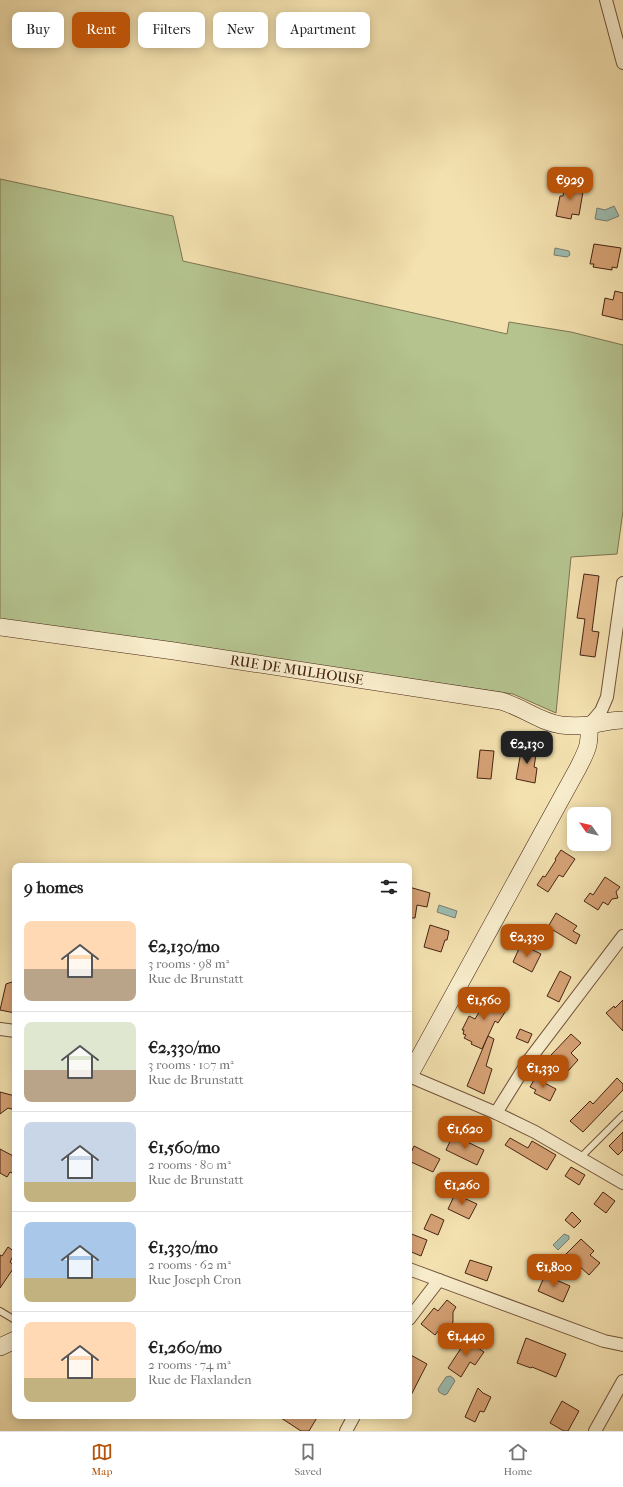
<!DOCTYPE html>
<html lang="en">
<head>
<meta charset="utf-8">
<style>
  :root { --surface:#fff; --page:#f6f6f6; --text:#222; --muted:#767676; --line:#e0e0e0; --accent:#b45309 }
  body { margin:0; font-family:"IM FELL French Canon",serif; background:var(--page); color:var(--text); height:100vh; display:flex; flex-direction:column; font-size:15px; white-space:nowrap }
  * { box-sizing:border-box; margin:0 }
  p { font-size:13px; color:var(--muted) }
  .icon { flex:none; width:22px; height:22px; fill:none; stroke:currentColor; stroke-width:2; stroke-linecap:round; stroke-linejoin:round }
  .map { position:relative; flex:1; overflow:hidden }
  .side { position:absolute; left:12px; top:863px; width:400px; height:556px; display:flex; flex-direction:column; background:var(--surface); border-radius:8px; box-shadow:0 2px 10px #0003 }
  .side>* { flex:none }
  .top-card { position:absolute; left:12px; top:12px; width:400px; height:36px; display:flex; gap:8px }
  .needle { width:26px; rotate:304deg }
  .controls { position:absolute; left:567px; top:807px; display:grid; gap:8px }
  .controls a { display:grid; place-items:center; width:44px; height:44px; border-radius:8px; background:var(--surface); box-shadow:0 2px 10px #0003; font-size:20px }
  .price { position:absolute; translate:-50% -34px; padding:0 9px; border-radius:8px; background:var(--accent); color:#fff; font-size:13px; line-height:26px; filter:drop-shadow(0 1px 2px #0008) }
  .price::after { content:''; position:absolute; left:50%; top:24px; width:12px; height:9px; margin-left:-6px; background:inherit; clip-path:polygon(0 0,100% 0,50% 100%) }
  .price.selected { background:#222; color:#fff }
  ul { padding:0; list-style:none }
  li { display:flex; align-items:center; gap:12px; height:100px; padding:0 12px }
  li+li { border-top:1px solid var(--line) }
  li span { display:grid; place-items:center; flex:none; width:112px; height:80px; border-radius:8px; color:#555 }
  li>.icon { margin-inline-start:auto }
  span .icon { width:48px; height:48px; fill:#fffc; stroke-width:1 }
  li b { font-size:17px }
  h2 { display:flex; justify-content:space-between; align-items:center; height:48px; padding:0 12px; font-size:17px }
  .tag { padding:0 14px; border-radius:8px; background:var(--surface); box-shadow:0 2px 10px #0003; font-size:14px; line-height:36px }
  .tag.selected { background:var(--accent); color:#fff }
  .dock { display:flex; justify-content:space-around; align-items:center; height:56px; border-top:1px solid var(--line); background:var(--surface); font-size:11px; color:var(--muted) }
  .dock a { display:grid; justify-items:center; gap:2px }
  .dock .selected { color:var(--accent) }
  .map>svg:first-child { display:block }
  .green { fill:#b5c48f; stroke:#7e7452 }
  .water { fill:#9cbcb0; stroke:#7a7f72 }
  .building { fill:#d6a275; stroke:#472414 }
  .lines { fill:none; stroke-linecap:round; stroke-linejoin:round }
  .service-casing { stroke:#72533b; stroke-width:8 }
  .minor-casing { stroke:#72533b; stroke-width:14 }
  .secondary-casing { stroke:#472414; stroke-width:18 }
  .service { stroke:#f7eccb; stroke-width:6 }
  .minor { stroke:#f7eccb; stroke-width:12 }
  .secondary { stroke:#f7eccb; stroke-width:17 }
  .labels { text-anchor:middle; stroke-width:4; stroke-linejoin:round; paint-order:stroke }
  .street-label { font-size:14px; fill:#472414; stroke:#f7eccb }
</style>
</head>
<body>
<div class="map">
<svg width="623" height="1431" viewBox="0 0 623 1431">
  <rect width="100%" height="100%" fill="#f3e1af"/>
  <filter id="stains"><feTurbulence type="fractalNoise" baseFrequency=".005" numOctaves="4"/><feColorMatrix values="0 0 0 0 .2 0 0 0 0 .09 0 0 0 0 .02 0 0 0 .5 -.17"/></filter>
  <radialGradient id="worn" r=".72"><stop offset=".6" stop-color="#630" stop-opacity="0"/><stop offset="1" stop-color="#630" stop-opacity=".3"/></radialGradient>
  <polygon class="green" points="0,179 173,216 183,261 507,334 509,322 571,332 623,345 623,511 617,554 571,557 556,713 513,694 0,619"/>
  <g class="water">
    <polygon points="614,206 619,216 607,221 595,219 597,208 605,210"/>
    <polygon points="555,248 569,251 570,255 567,257 554,255"/>
    <polygon points="439,905 457,911 455,918 437,912"/>
    <polygon points="564,1234 569,1236 569,1239 558,1250 553,1245"/>
    <polygon points="450,1376 453,1378 455,1381 447,1394 444,1395 439,1392 438,1389 446,1377"/>
  </g>
  <g class="building">
    <polygon points="565,183 584,186 579,215 572,214 571,219 556,216 560,196 563,196"/>
    <polygon points="594,244 621,248 617,268 612,267 612,270 593,267 594,264 590,264"/>
    <polygon points="615,291 623,293 623,320 602,315 605,298 613,300"/>
    <polygon points="584,574 599,576 592,631 599,632 595,657 580,655 585,619 577,618"/>
    <polygon points="522,746 537,749 534,767 537,768 535,783 516,779"/>
    <polygon points="480,750 494,751 491,779 477,778"/>
    <polygon points="561,850 575,859 563,877 559,875 548,892 537,885 543,876 545,877 556,860 555,859"/>
    <polygon points="605,877 620,887 616,892 618,898 612,899 608,905 603,902 598,910 584,901 590,893 593,895"/>
    <polygon points="409,887 430,893 427,907 417,905 415,918 409,918"/>
    <polygon points="556,913 577,926 573,931 580,935 576,944 548,927"/>
    <polygon points="430,925 449,931 447,940 445,940 441,952 424,947"/>
    <polygon points="521,944 541,954 532,972 513,962"/>
    <polygon points="560,971 571,977 559,1002 547,996"/>
    <polygon points="15,981 15,1013 0,1010 6,984"/>
    <polygon points="490,994 509,1006 498,1023 495,1021 482,1049 471,1044 472,1042 464,1038 466,1035 463,1034 464,1030 462,1030 469,1016 475,1019"/>
    <polygon points="623,1000 623,1031 606,1013 614,1006 615,1008"/>
    <polygon points="520,1029 532,1034 528,1043 516,1038"/>
    <polygon points="571,1034 581,1043 571,1053 578,1060 568,1071 551,1055"/>
    <polygon points="488,1036 494,1039 486,1066 492,1069 484,1094 467,1086"/>
    <polygon points="535,1078 556,1089 550,1101 534,1093 536,1090 530,1087"/>
    <polygon points="617,1078 623,1084 623,1090 583,1132 570,1121 590,1101 593,1104"/>
    <polygon points="0,1092 15,1096 15,1110 8,1108 0,1114"/>
    <polygon points="623,1132 623,1150 618,1155 609,1146"/>
    <polygon points="453,1135 484,1150 477,1165 446,1150"/>
    <polygon points="510,1138 528,1148 532,1141 556,1155 547,1170 505,1145"/>
    <polygon points="414,1146 440,1159 433,1172 409,1161 409,1157"/>
    <polygon points="0,1149 15,1157 15,1168 12,1173 10,1172 7,1177 0,1173"/>
    <polygon points="571,1167 585,1175 579,1185 565,1176"/>
    <polygon points="603,1192 615,1201 606,1213 594,1204"/>
    <polygon points="455,1194 477,1204 469,1219 448,1209"/>
    <polygon points="572,1212 581,1221 574,1228 565,1220"/>
    <polygon points="431,1214 444,1220 438,1235 424,1229"/>
    <polygon points="409,1233 427,1240 421,1256 409,1251"/>
    <polygon points="581,1239 594,1251 590,1255 600,1263 589,1275 566,1254"/>
    <polygon points="8,1247 15,1252 10,1262 15,1266 0,1288 0,1255 2,1256"/>
    <polygon points="470,1260 492,1267 487,1281 465,1273"/>
    <polygon points="545,1275 570,1286 563,1302 538,1291"/>
    <polygon points="447,1300 456,1307 453,1312 453,1322 449,1328 444,1324 435,1335 421,1324 434,1308 438,1311"/>
    <polygon points="469,1336 478,1342 475,1346 484,1352 475,1365 470,1362 461,1377 448,1368"/>
    <polygon points="526,1338 566,1354 556,1377 532,1367 531,1368 517,1363"/>
    <polygon points="409,1354 427,1364 409,1399"/>
    <polygon points="478,1388 483,1393 491,1397 484,1412 480,1411 475,1422 465,1417"/>
    <polygon points="562,1401 579,1411 568,1431 564,1431 550,1423"/>
    <polygon points="278,1416 318,1416 309,1431 301,1431"/>
  </g>
  <g class="lines">
    <g class="service-casing">
      <g id="service">
        <polyline points="580,1158 623,1115"/>
        <polyline points="0,1311 15,1320"/>
      </g>
    </g>
    <g class="minor-casing">
      <g id="minor">
        <polyline points="606,0 623,63"/>
        <polyline points="589,725 601,711 607,697 623,583"/>
        <polyline points="0,1029 15,1031"/>
        <polyline points="409,1076 496,1113 535,1132 623,1183"/>
        <polyline points="496,1113 529,1060 623,936"/>
        <polyline points="409,1269 604,1341 623,1345"/>
        <polyline points="409,1319 439,1280"/>
        <polyline points="346,1431 354,1416"/>
        <polyline points="595,1431 623,1381"/>
      </g>
    </g>
    <g class="secondary-casing">
      <g id="secondary">
        <path id="s1" d="M0 627 174 651 501 701C522 707 540 722 561 725 570 726 581 726 589 725 601 723 611 720 623 720"/>
        <path d="M409 1076 578 768C587 750 590 746 589 725"/>
        <polyline points="0,1347 15,1340"/>
      </g>
    </g>
    <use href="#service" class="service"/>
    <use href="#minor" class="minor"/>
    <use href="#secondary" class="secondary"/>
  </g>
  <g class="labels">
    <g class="street-label">
      <text dy="5" stroke="none"><textPath href="#s1" startOffset="300">RUE DE MULHOUSE</textPath></text>
    </g>
  </g>
  <rect width="100%" height="100%" filter="url(#stains)"/>
  <rect width="100%" height="100%" fill="url(#worn)"/>
</svg>
<div class="controls">
<a><svg class="needle" viewBox="-14 -14 28 28"><path d="M0-13l5 13h-10z" fill="#e53935"/><path d="M0 13l5-13h-10z" fill="#767676"/></svg></a>
</div>
<b class="price" style="left:570px;top:201px">€929</b>
<b class="price selected" style="left:527px;top:765px">€2,130</b>
<b class="price" style="left:527px;top:958px">€2,330</b>
<b class="price" style="left:484px;top:1021px">€1,560</b>
<b class="price" style="left:543px;top:1089px">€1,330</b>
<b class="price" style="left:465px;top:1150px">€1,620</b>
<b class="price" style="left:462px;top:1206px">€1,260</b>
<b class="price" style="left:554px;top:1288px">€1,800</b>
<b class="price" style="left:466px;top:1357px">€1,440</b>
<div class="top-card">
<a class="tag">Buy</a>
<a class="tag selected">Rent</a>
<a class="tag">Filters</a>
<a class="tag">New</a>
<a class="tag">Apartment</a>
</div>
<section class="side">
<h2>9 homes<svg class="icon" aria-label="filters" viewBox="0 0 24 24"><path d="M4 7h16M4 17h16"/><circle cx="9" cy="7" r="2"/><circle cx="15" cy="17" r="2"/></svg></h2>
<ul>
<li><span style="background:linear-gradient(#ffd9b3 60%,#b9a48a 0)"><svg class="icon" aria-label="home" viewBox="0 0 24 24"><path d="M3 11l9-7 9 7M6 9v11h12V9"/></svg></span><div><b>€2,130/mo</b><p>3 rooms · 98 m²</p><p>Rue de Brunstatt</p></div></li>
<li><span style="background:linear-gradient(#dfe7d0 60%,#b9a48a 0)"><svg class="icon" aria-label="home" viewBox="0 0 24 24"><path d="M3 11l9-7 9 7M6 9v11h12V9"/></svg></span><div><b>€2,330/mo</b><p>3 rooms · 107 m²</p><p>Rue de Brunstatt</p></div></li>
<li><span style="background:linear-gradient(#c9d6e8 75%,#c2b280 0)"><svg class="icon" aria-label="home" viewBox="0 0 24 24"><path d="M3 11l9-7 9 7M6 9v11h12V9"/></svg></span><div><b>€1,560/mo</b><p>2 rooms · 80 m²</p><p>Rue de Brunstatt</p></div></li>
<li><span style="background:linear-gradient(#a9c7e8 70%,#c2b280 0)"><svg class="icon" aria-label="home" viewBox="0 0 24 24"><path d="M3 11l9-7 9 7M6 9v11h12V9"/></svg></span><div><b>€1,330/mo</b><p>2 rooms · 62 m²</p><p>Rue Joseph Cron</p></div></li>
<li><span style="background:linear-gradient(#ffd9b3 70%,#c2b280 0)"><svg class="icon" aria-label="home" viewBox="0 0 24 24"><path d="M3 11l9-7 9 7M6 9v11h12V9"/></svg></span><div><b>€1,260/mo</b><p>2 rooms · 74 m²</p><p>Rue de Flaxlanden</p></div></li>
</ul>
</section>
</div>
<nav class="dock">
<a class="selected"><svg class="icon" aria-label="map" viewBox="0 0 24 24"><path d="M3 6l6-2 6 2 6-2v14l-6 2-6-2-6 2zM9 4v14M15 6v14"/></svg>Map</a>
<a><svg class="icon" aria-label="saved" viewBox="0 0 24 24"><path d="M7 4h10v16l-5-4-5 4z"/></svg>Saved</a>
<a><svg class="icon" aria-label="home" viewBox="0 0 24 24"><path d="M3 11l9-7 9 7M6 9v11h12V9"/></svg>Home</a>
</nav>
</body>
</html>
